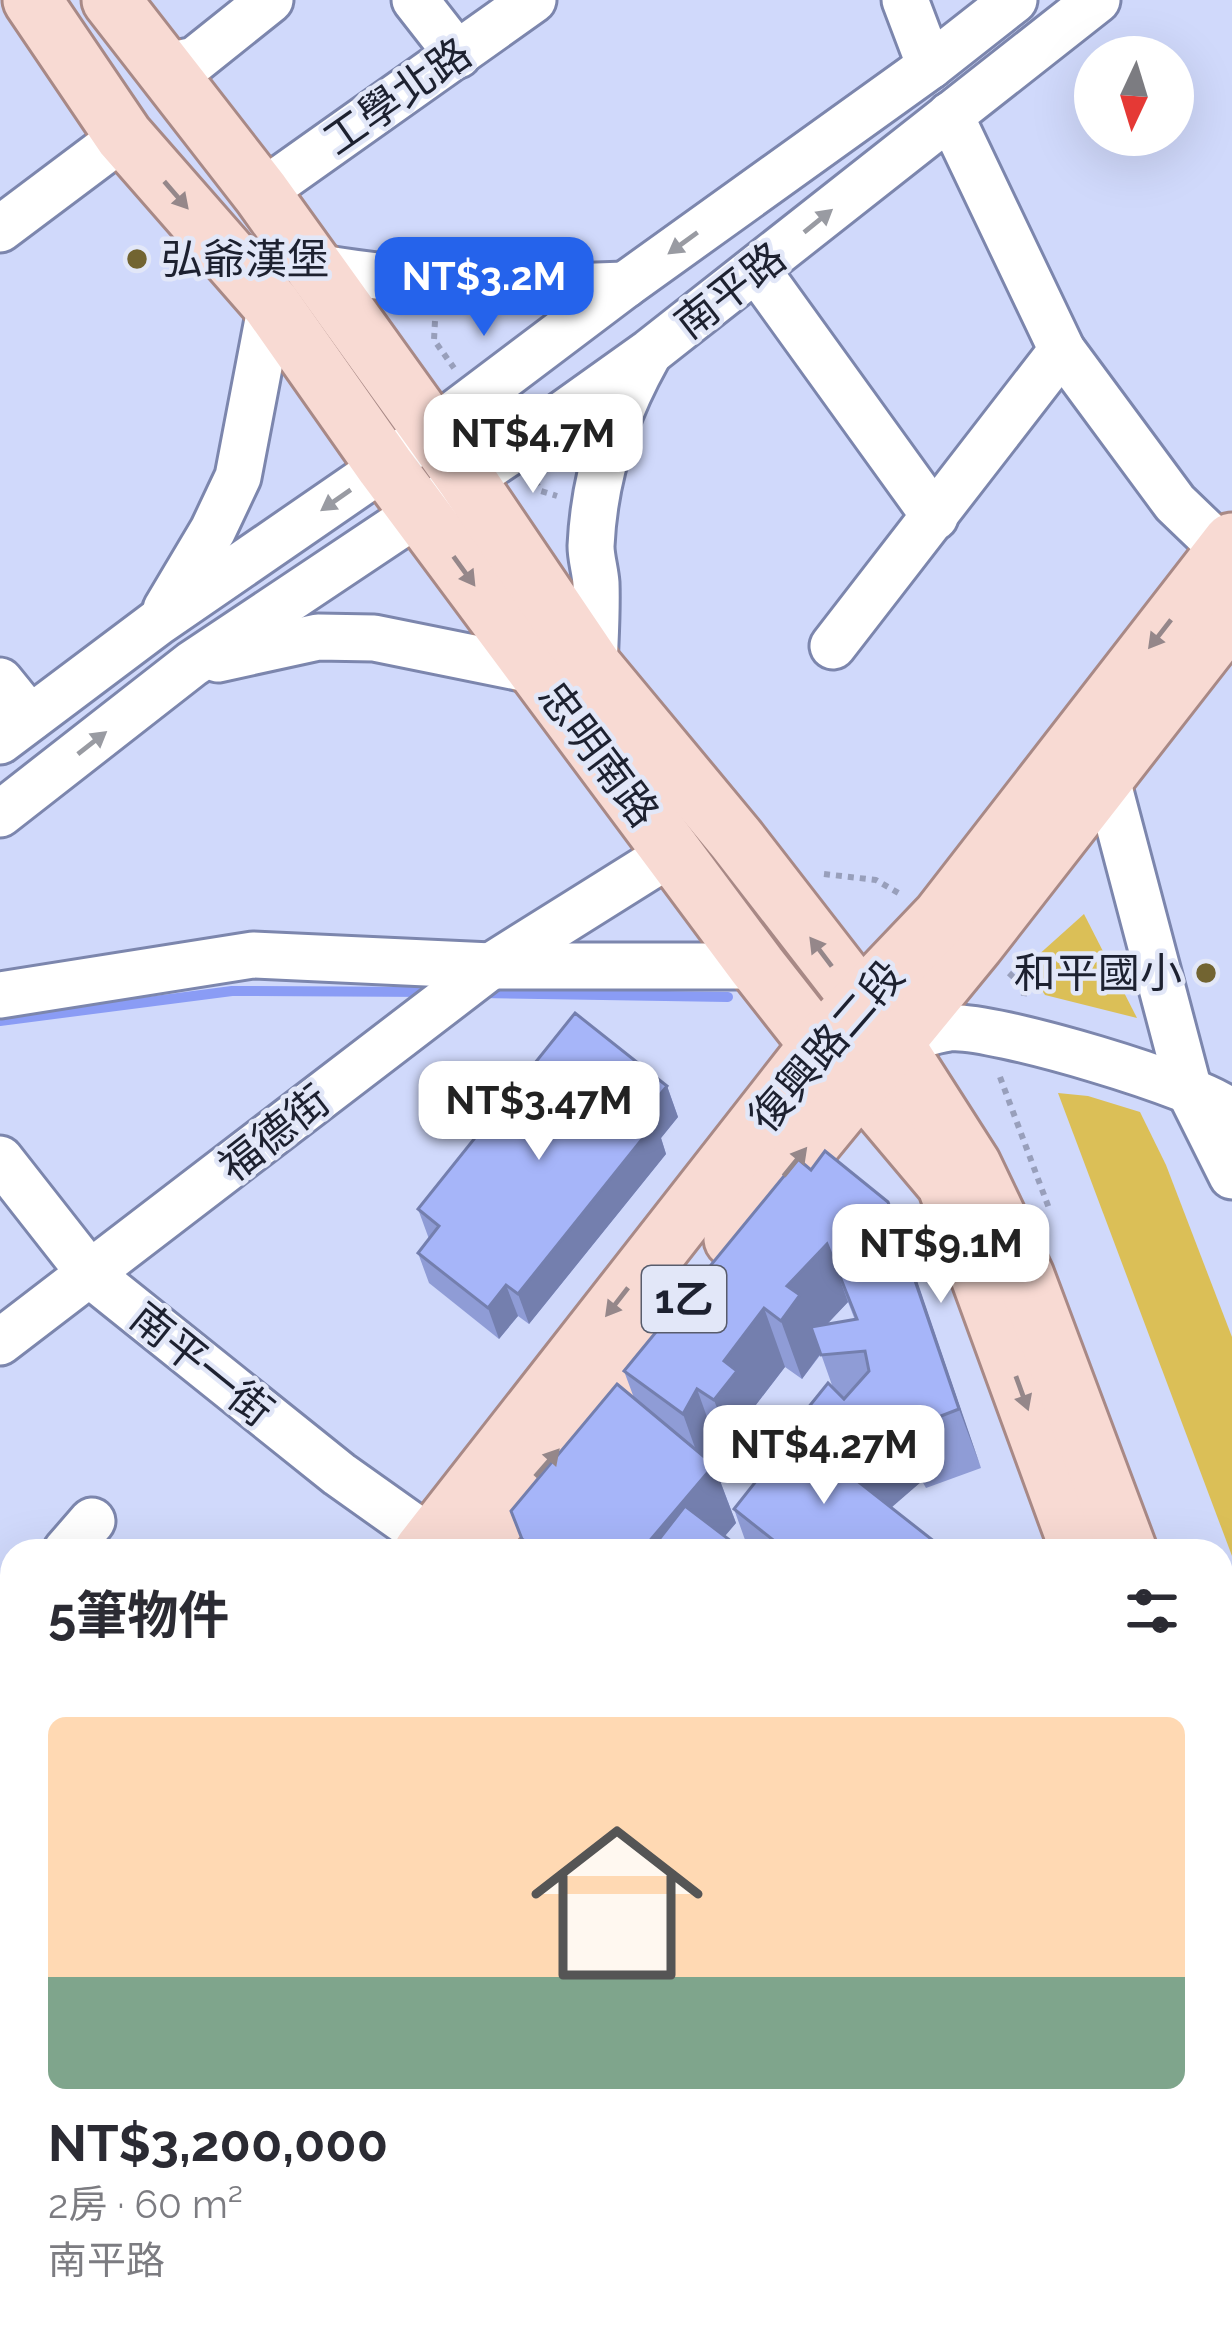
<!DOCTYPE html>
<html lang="zh-TW">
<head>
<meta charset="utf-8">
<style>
  :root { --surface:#fff; --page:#f2f2f3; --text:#2b2b33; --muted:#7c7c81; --line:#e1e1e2; --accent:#2563eb }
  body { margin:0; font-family:Raleway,"Noto Sans TC",sans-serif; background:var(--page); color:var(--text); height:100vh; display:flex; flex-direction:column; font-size:45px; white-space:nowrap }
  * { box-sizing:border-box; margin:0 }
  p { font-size:39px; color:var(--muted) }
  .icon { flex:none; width:66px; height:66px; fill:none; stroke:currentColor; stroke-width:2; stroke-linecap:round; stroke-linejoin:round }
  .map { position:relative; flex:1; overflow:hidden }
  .drawer { position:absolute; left:0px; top:1539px; width:1233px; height:804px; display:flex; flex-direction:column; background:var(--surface); border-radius:36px 36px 0 0; box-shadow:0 12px 48px #0002 }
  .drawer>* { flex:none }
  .needle { width:78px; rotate:184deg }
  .buttons { position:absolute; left:1074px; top:36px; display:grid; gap:24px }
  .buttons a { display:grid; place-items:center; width:120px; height:120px; border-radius:50%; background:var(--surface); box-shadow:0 12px 48px #0002; font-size:60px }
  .price { position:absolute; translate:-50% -102px; padding:0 27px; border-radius:24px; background:#fff; color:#222; font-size:39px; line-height:78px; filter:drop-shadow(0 3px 6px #0008) }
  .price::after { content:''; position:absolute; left:50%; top:72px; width:36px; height:27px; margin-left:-18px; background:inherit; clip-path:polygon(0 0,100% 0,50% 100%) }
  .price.current { background:var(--accent); color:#fff }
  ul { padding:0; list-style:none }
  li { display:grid; align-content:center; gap:24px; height:636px; padding:0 48px }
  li+li { border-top:3px solid var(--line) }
  li span { display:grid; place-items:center; height:372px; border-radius:18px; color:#555 }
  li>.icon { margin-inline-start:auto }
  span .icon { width:216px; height:216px; fill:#fffc; stroke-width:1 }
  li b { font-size:51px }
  h2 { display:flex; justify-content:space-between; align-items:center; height:144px; padding:0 48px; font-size:51px }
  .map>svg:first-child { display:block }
  .green { fill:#dbbf57 }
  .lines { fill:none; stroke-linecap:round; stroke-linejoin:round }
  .stream { stroke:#8a9cf5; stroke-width:10 }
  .minor-casing { stroke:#7c86ad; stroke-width:51 }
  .major-casing { stroke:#a88986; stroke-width:63 }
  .path { stroke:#989fbb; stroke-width:6; stroke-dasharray:6 6; stroke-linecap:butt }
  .minor { stroke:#fff; stroke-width:45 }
  .major { stroke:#f8dad3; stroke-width:57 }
  .wall { fill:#8f9cd6; fill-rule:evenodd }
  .shaded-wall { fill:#747fae }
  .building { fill:#a6b5f9; stroke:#747fae; stroke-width:3 }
  .oneway { fill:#95878a }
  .oneway2 { fill:#999ba2 }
  .poi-dot { fill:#726431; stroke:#e2e7f8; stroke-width:4.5 }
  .labels { text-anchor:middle; stroke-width:9; stroke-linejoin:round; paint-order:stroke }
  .shield { fill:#e2e7f8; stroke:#585c6c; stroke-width:3 }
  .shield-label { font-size:39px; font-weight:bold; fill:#1d2130 }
  .street-label { font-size:42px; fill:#1d2130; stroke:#e2e7f8 }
  .poi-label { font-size:42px; fill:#1d2130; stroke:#e2e7f8; text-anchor:start }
</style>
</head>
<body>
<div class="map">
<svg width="1232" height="2343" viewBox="0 0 1232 2343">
  <rect width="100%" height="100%" fill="#d0d9fb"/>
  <g class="green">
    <polygon points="1084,914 1137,1018 1045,995 1026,966"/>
    <polygon points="1058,1093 1088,1096 1140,1112 1166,1165 1232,1337 1232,1556"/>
    <polygon points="490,2331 765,2331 784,2343 481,2343"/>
  </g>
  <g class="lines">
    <g class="stream">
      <polyline points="481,993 728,997"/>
      <polyline points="0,1021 232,991 433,992"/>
    </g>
    <g class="minor-casing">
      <g id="minor">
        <polyline points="415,0 458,55"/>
        <polyline points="905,0 930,66"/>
        <polyline points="163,67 195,60 270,0"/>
        <polyline points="950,115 1062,350 1175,503 1225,551"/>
        <polyline points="261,193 533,0"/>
        <polyline points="0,229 124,136"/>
        <path d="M313 267C416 284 520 290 625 285"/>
        <polyline points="757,270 935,517"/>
        <polyline points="166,609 213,530 238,477 271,304"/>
        <polyline points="833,646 1062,350"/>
        <polyline points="218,659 318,637 374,638 537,671"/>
        <path d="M594 668C595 640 597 611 596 583 595 570 591 558 591 546 594 479 615 414 647 357"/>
        <polyline points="0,681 30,718"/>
        <polyline points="0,741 157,623 385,466 625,285 930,66 1014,0"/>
        <polyline points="1106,776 1189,1090 1232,1176"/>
        <polyline points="0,814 192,664 514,449 650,352 1097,0"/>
        <polyline points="0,995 253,955 491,966 757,966"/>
        <path d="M886 1043C908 1042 928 1030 949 1028 989 1023 1205 1087 1232 1113"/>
        <polyline points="0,1159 91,1275 339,1474 432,1540"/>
        <polyline points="0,1342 491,966 673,852"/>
        <polyline points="66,1551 92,1521"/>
        <polyline points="0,1627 12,1613"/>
        <polyline points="0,1767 12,1777"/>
        <polyline points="0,2327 20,2343"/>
        <polyline points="841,2338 919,2343"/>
        <polyline points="403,2343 413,2331"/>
      </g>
    </g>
    <g class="major-casing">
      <g id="major">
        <polyline points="32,0 124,136 271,304 385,466 757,966 819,1045 860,1082 946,1184 1080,1551"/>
        <polyline points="111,0 261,193 467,480 594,668 736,839 894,1043 972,1165 1025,1276 1128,1551"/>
        <polyline points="733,1239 975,944 1232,614"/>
        <polyline points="423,1551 819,1045 941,917 1232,542"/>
        <polyline points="470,1551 675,1311"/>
        <polyline points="1221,1797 1232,1826"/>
        <polyline points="1221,1936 1232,1966"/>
        <polyline points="0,2083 12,2068"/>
        <polyline points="0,2159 12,2144"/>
      </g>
    </g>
    <g class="path">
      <polyline points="435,321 434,340 454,368"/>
      <polyline points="535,481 541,491 557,496"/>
      <polyline points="824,874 876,880 902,895"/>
      <polyline points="1009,973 1025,988 1023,1001"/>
      <polyline points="1000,1077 1050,1211"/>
      <polyline points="1221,1670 1232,1700"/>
    </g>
    <use href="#minor" class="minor"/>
    <use href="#major" class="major"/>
  </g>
  <g class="wall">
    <polygon points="667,1086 678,1117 661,1138 666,1154 529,1324 518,1316 499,1339 429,1283 418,1253 429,1239 418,1209"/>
    <path d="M811 1170 888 1202 981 1468 926 1488 922 1481 891 1507 935 1542 938 1551H749L734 1509 807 1442 799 1419 833 1388 821 1354 802 1379 785 1367 752 1410 759 1429 736 1458 718 1448 711 1462 714 1465 736 1523 725 1536 744 1551H526L511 1511 634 1398 624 1371ZM848 1302 855 1320 827 1324Z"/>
    <polygon points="1221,2099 1232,2129 1232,2176 1221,2180"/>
  </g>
  <g class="shaded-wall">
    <polygon points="667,1086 678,1117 661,1138 666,1154 529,1324 518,1294 644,1114"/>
    <polygon points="888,1202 910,1260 981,1468 959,1409"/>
    <polygon points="827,1244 848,1302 815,1337 821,1353 802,1379 781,1321 787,1286"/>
    <polygon points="506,1285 518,1316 499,1339 488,1308"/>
    <polygon points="764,1308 785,1367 752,1410 759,1429 736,1458 714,1400 724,1361"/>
    <polygon points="697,1389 718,1448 704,1473 683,1414"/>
    <polygon points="901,1422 922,1481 876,1521 854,1462"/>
    <polygon points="714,1465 736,1523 712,1551 641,1551"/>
    <polygon points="12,1867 12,1949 0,1965 0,1882"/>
  </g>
  <g class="building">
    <polygon points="575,1013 667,1086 644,1114 655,1123 518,1294 506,1285 488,1308 418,1253 439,1226 418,1209"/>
    <polygon points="825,1151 888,1202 959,1409 905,1430 901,1422 854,1462 799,1419 828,1383 844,1399 869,1371 865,1351 821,1355 811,1327 857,1319 827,1244 787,1286 800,1295 781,1321 764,1308 724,1361 737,1371 714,1400 697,1389 683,1414 624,1371 798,1159 811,1170"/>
    <polygon points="617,1384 714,1465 641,1551 537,1551 522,1539 511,1511"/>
    <polygon points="795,1432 935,1542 928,1551 787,1551 734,1509"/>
    <polygon points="685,1506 744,1551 650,1551"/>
    <polygon points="0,1790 12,1799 12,1867 0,1882"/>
    <polygon points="1221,2327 1232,2328 1232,2343 1191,2343 1193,2331 1221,2331"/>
  </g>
  <defs><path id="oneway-solid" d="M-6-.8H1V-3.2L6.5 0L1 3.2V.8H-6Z" transform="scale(3)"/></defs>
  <g class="oneway">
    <use href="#oneway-solid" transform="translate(176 195) rotate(49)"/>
    <use href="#oneway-solid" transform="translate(464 571) rotate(54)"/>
    <use href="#oneway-solid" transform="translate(1160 634) rotate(128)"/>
    <use href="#oneway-solid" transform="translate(821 952) rotate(-127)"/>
    <use href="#oneway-solid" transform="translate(795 1162) rotate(-51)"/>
    <use href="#oneway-solid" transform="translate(617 1302) rotate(128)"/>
    <use href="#oneway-solid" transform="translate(1022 1393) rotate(70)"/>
    <use href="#oneway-solid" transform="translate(547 1463) rotate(-49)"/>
  </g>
  <g class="oneway2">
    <use href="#oneway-solid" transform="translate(818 221) rotate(-39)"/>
    <use href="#oneway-solid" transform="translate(683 243) rotate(144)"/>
    <use href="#oneway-solid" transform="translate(336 500) rotate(145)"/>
    <use href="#oneway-solid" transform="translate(92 743) rotate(-38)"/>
  </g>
  <g class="poi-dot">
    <circle cx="137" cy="259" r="12"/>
    <circle cx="1206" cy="973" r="12"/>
  </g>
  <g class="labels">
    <rect class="shield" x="642" y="1266" width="84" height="66" rx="9"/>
    <g class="shield-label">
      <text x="684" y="1313">1乙</text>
    </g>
    <g class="street-label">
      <text transform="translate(397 96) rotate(-35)" y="15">工學北路</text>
      <text transform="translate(730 290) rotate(-38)" y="15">南平路</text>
      <text transform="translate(599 754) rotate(53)" y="15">忠明南路</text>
      <text transform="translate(826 1046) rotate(-49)" y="15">復興路二段</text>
      <text transform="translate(274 1133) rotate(-38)" y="15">福德街</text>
      <text transform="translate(202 1364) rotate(39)" y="15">南平一街</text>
    </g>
    <g class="poi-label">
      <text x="161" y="274">弘爺漢堡</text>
      <text x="1182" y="988" text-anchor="end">和平國小</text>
    </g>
  </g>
</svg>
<div class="buttons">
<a><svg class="needle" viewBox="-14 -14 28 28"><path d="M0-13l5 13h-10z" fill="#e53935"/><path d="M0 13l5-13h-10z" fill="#7c7c81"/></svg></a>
</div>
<b class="price current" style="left:484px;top:339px">NT$3.2M</b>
<b class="price" style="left:533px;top:496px">NT$4.7M</b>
<b class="price" style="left:539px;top:1163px">NT$3.47M</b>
<b class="price" style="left:941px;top:1306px">NT$9.1M</b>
<b class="price" style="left:824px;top:1507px">NT$4.27M</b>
<section class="drawer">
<h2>5筆物件<svg class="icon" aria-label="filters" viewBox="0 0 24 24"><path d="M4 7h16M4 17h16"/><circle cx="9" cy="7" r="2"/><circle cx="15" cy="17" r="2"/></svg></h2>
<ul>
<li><span style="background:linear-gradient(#ffd9b3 70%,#7fa58c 0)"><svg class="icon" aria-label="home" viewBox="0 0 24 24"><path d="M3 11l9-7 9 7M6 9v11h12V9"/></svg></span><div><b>NT$3,200,000</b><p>2房 · 60 m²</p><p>南平路</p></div></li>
</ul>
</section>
</div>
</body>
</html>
